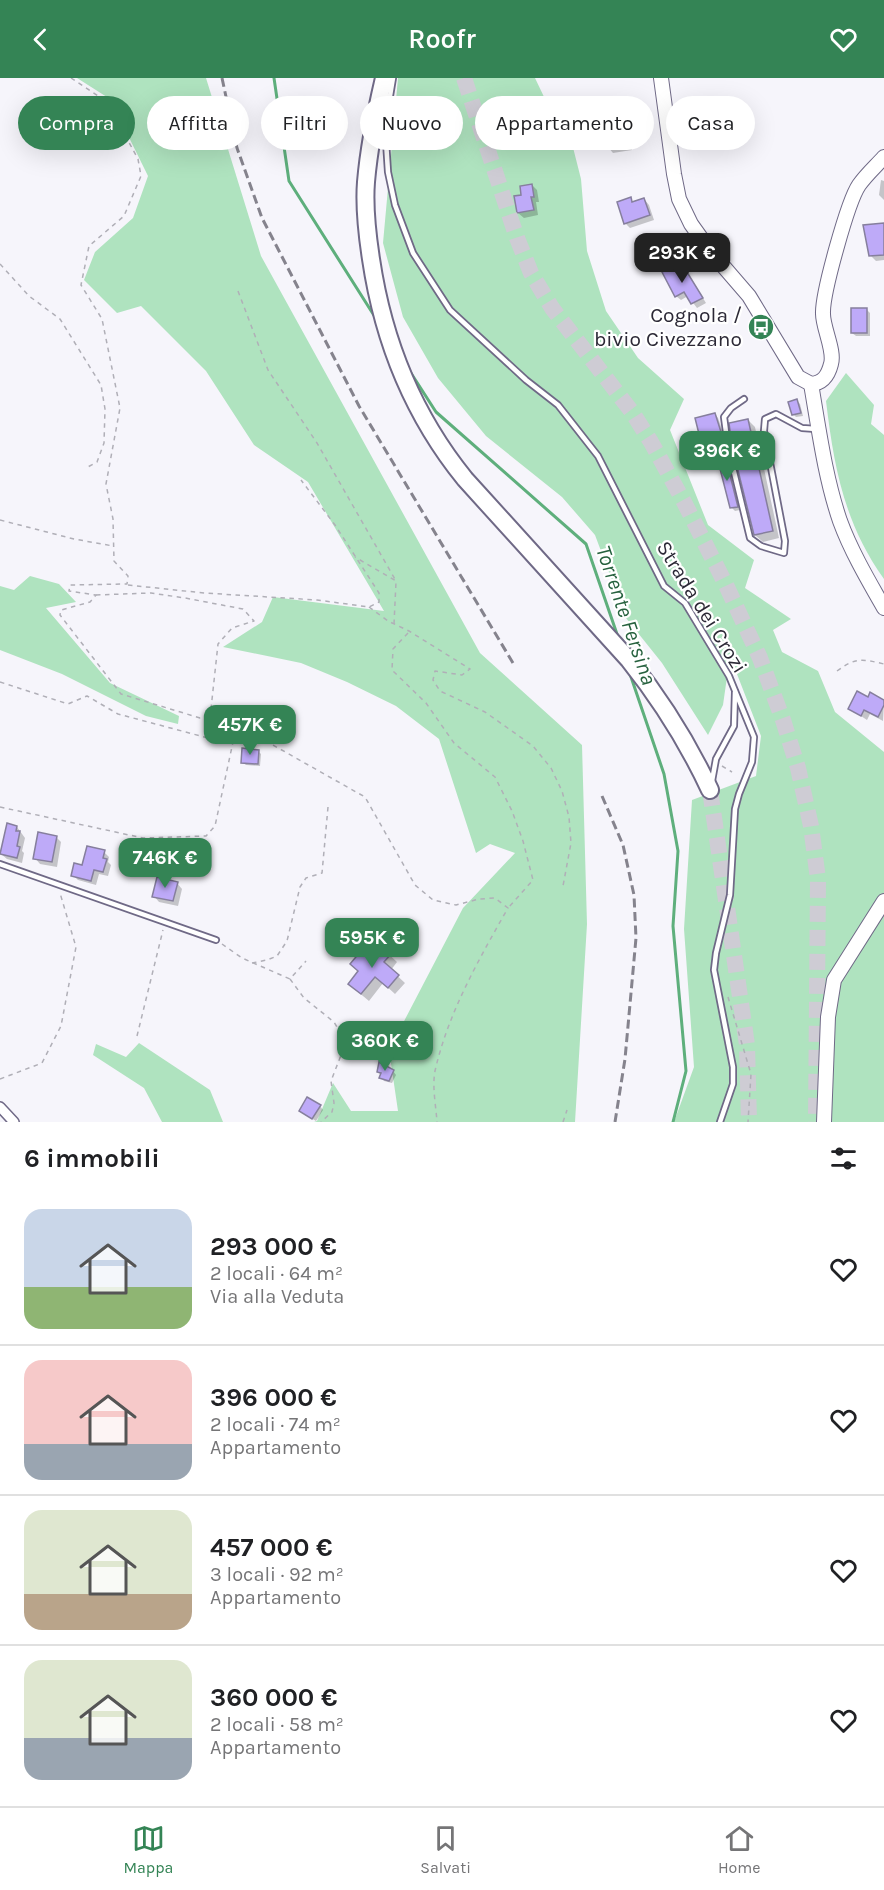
<!DOCTYPE html>
<html lang="it">
<head>
<meta charset="utf-8">
<style>
  :root { --surface:#fff; --page:#f6f6f6; --text:#202124; --muted:#757577; --line:#e0e0e0; --accent:#348455 }
  body { margin:0; font-family:Karla,sans-serif; background:var(--page); color:var(--text); height:100vh; display:flex; flex-direction:column; font-size:22px; white-space:nowrap }
  * { box-sizing:border-box; margin:0 }
  p { font-size:20px; color:var(--muted) }
  .icon { flex:none; width:33px; height:33px; fill:none; stroke:currentColor; stroke-width:2; stroke-linecap:round; stroke-linejoin:round }
  .map { position:relative; height:1044px; overflow:hidden }
  .panel { display:flex; flex-direction:column; background:var(--surface); flex:1 }
  .panel>* { flex:none }
  .top-card { position:absolute; left:18px; top:18px; width:849px; height:54px; display:flex; gap:12px }
  .price { position:absolute; translate:-50% -51px; padding:0 14px; border-radius:12px; background:var(--accent); color:#fff; font-size:20px; line-height:39px; filter:drop-shadow(0 2px 3px #0008) }
  .price::after { content:''; position:absolute; left:50%; top:36px; width:18px; height:14px; margin-left:-9px; background:inherit; clip-path:polygon(0 0,100% 0,50% 100%) }
  .price.on { background:#222; color:#fff }
  ul { padding:0; list-style:none }
  li { display:flex; align-items:center; gap:18px; height:150px; padding:0 24px }
  li+li { border-top:2px solid var(--line) }
  li span { display:grid; place-items:center; flex:none; width:168px; height:120px; border-radius:18px; color:#555 }
  li>.icon { margin-inline-start:auto }
  span .icon { width:72px; height:72px; fill:#fffc; stroke-width:1 }
  li b { font-size:26px }
  h2 { display:flex; justify-content:space-between; align-items:center; height:72px; padding:0 24px; font-size:26px }
  .pill { padding:0 21px; border-radius:27px; background:var(--surface); box-shadow:0 6px 24px #0002; font-size:21px; line-height:54px }
  .pill.on { background:var(--accent); color:#fff }
  header { display:flex; justify-content:space-between; align-items:center; height:78px; padding:0 24px; background:var(--accent); color:#fff; font-size:27px; font-weight:600 }
  .tabs { display:flex; justify-content:space-around; align-items:center; height:84px; border-top:2px solid var(--line); background:var(--surface); font-size:16px; color:var(--muted) }
  .tabs a { display:grid; justify-items:center; gap:3px }
  .tabs .on { color:var(--accent) }
  .map>svg:first-child { display:block }
  .green { fill:#afe3bf }
  .shadow { fill:#0003 }
  .lines { fill:none; stroke-linecap:round; stroke-linejoin:round }
  .stream { stroke:#5eaf7c; stroke-width:3 }
  .building { fill:#beaaf8; stroke:#867f9d; stroke-width:1.5 }
  .highway-tunnel { stroke:#ceccd4; stroke-width:16; stroke-dasharray:16 8; stroke-linecap:butt }
  .lane-casing { stroke:#6f6986; stroke-width:8 }
  .street-casing { stroke:#6f6986; stroke-width:12 }
  .secondary-casing { stroke:#6f6986; stroke-width:16 }
  .highway-casing { stroke:#6f6986; stroke-width:20 }
  .path { stroke:#b0afb7; stroke-width:1.5; stroke-dasharray:4.5 4.5; stroke-linecap:butt }
  .lane { stroke:#fff; stroke-width:4.5 }
  .street { stroke:#fff; stroke-width:9 }
  .secondary { stroke:#fff; stroke-width:14 }
  .highway { stroke:#fff; stroke-width:16 }
  .rail { stroke:#85838d; stroke-width:3; stroke-dasharray:9 4.5; stroke-linecap:butt }
  .labels { text-anchor:middle; stroke-width:4.5; stroke-linejoin:round; paint-order:stroke }
  .poi-label { font-size:21px; fill:#2c2936; stroke:#fff; text-anchor:end }
  .street-label { font-size:21px; fill:#2c2936; stroke:#fff }
  .water-label { font-size:22px; font-style:italic; fill:#26613e; stroke:#fff }
</style>
</head>
<body>
<header><svg class="icon" aria-label="back" viewBox="0 0 24 24"><path d="M15 5l-7 7 7 7"/></svg>Roofr<svg class="icon" aria-label="heart" viewBox="0 0 24 24"><path d="M12 20l-8-8c-3-5 5-10 8-4 3-6 11-1 8 4z"/></svg></header>
<div class="map">
<svg width="884" height="1044" viewBox="0 0 884 1044">
  <rect width="100%" height="100%" fill="#f6f5fb"/>
  <g class="green">
    <polygon points="77,0 206,0 261,178 480,575 582,667 587,846 575,1044 314,1044 317,1043 333,1005 351,1033 398,1033 389,972 463,830 515,775 490,766 476,775 439,661 396,628 347,604 301,585 223,569 262,544 273,519 384,533 308,404 254,367 206,293 141,228 117,235 84,202 95,174 133,140 148,98 110,21"/>
    <polygon points="398,0 535,0 545,21 563,30 581,101 587,173 606,233 638,280 684,321 670,352 708,447 754,482 745,510 791,541 773,552 782,574 818,593 835,634 884,674 884,1044 674,1044 694,989 684,851 692,722 756,698 761,658 730,578 723,627 708,657 662,585 626,540 595,457 562,419 486,358 438,300 403,239 383,165"/>
    <path d="M846 295 874 327 871 346 884 357V501C844 445 834 389 826 323Z"/>
    <polygon points="30,498 59,506 76,524 46,530 110,605 179,638 178,646 146,638 62,596 0,572 0,508 14,512"/>
    <polygon points="139,965 210,1012 223,1044 162,1044 144,1010 93,977 96,966 126,979"/>
  </g>
  <g class="shadow">
    <polygon points="629,41 634,46 636,62 631,62 632,72 613,75 608,69"/>
    <polygon points="881,102 884,103 884,122 879,117"/>
    <polygon points="532,107 537,112 539,124 536,124 538,137 524,140 518,135 516,120 523,118"/>
    <polygon points="630,121 634,125 644,121 649,127 654,142 630,150 625,145"/>
    <polygon points="884,148 884,182 876,183 871,178"/>
    <polygon points="678,188 691,201 706,225 697,230 688,218 681,222 676,218"/>
    <polygon points="867,232 870,235 870,258 856,258 852,255"/>
    <polygon points="797,323 800,326 803,338 796,339 793,336"/>
    <polygon points="715,336 718,340 724,357 705,362 702,359"/>
    <polygon points="748,342 755,349 779,460 763,464 755,457"/>
    <polygon points="725,379 728,382 740,432 735,433 732,430"/>
    <polygon points="869,621 884,623 883,643 870,636 867,642 849,630"/>
    <polygon points="258,673 261,676 260,688 246,687 242,684"/>
    <polygon points="17,749 25,760 22,773 24,775 22,785 7,781 1,776"/>
    <polygon points="56,759 61,764 57,789 40,786 35,780"/>
    <polygon points="104,774 109,779 108,784 111,787 108,798 99,796 96,807 78,802 73,797"/>
    <polygon points="177,805 182,811 178,828 159,824 154,818"/>
    <polygon points="381,869 397,884 391,892 405,905 395,916 383,905 369,923 357,913 374,876"/>
    <polygon points="378,993 393,993 396,997 392,1005 384,1003"/>
    <polygon points="320,1028 323,1032 316,1043 304,1036"/>
  </g>
  <g class="lines">
    <g class="stream">
      <polyline points="274,0 289,103 375,239"/>
      <polyline points="409,292 436,334 586,466 618,559"/>
      <polyline points="630,596 664,696 678,773 673,848 686,993 673,1044"/>
    </g>
  </g>
  <g class="building">
    <polygon points="630,40 632,57 627,58 628,67 606,70 603,43"/>
    <polygon points="532,106 534,119 531,119 534,132 517,135 514,118 521,117 520,108"/>
    <polygon points="631,119 632,124 644,120 650,137 624,146 617,124"/>
    <polygon points="884,145 884,177 869,178 863,147"/>
    <polygon points="678,186 682,194 687,194 703,220 691,226 684,214 675,219 662,194"/>
    <rect x="851" y="230" width="16" height="25"/>
    <polygon points="797,321 801,335 792,337 788,324"/>
    <polygon points="715,335 721,354 700,360 695,340"/>
    <polygon points="748,341 773,453 754,457 732,368 729,345"/>
    <polygon points="725,377 738,429 730,430 717,379"/>
    <polygon points="857,613 868,619 870,614 884,622 884,627 878,639 864,632 861,638 848,631"/>
    <polygon points="242,670 259,672 258,686 241,685"/>
    <polygon points="7,745 17,748 16,753 20,753 17,768 20,769 17,780 0,776"/>
    <polygon points="38,754 57,758 52,784 33,781"/>
    <polygon points="87,768 105,772 103,780 107,781 103,794 94,792 91,803 71,798 74,785 82,787"/>
    <polygon points="157,799 178,804 173,823 152,819"/>
    <polygon points="366,867 374,874 381,867 391,876 384,884 399,897 388,910 375,899 361,916 348,906 358,893 350,886"/>
    <polygon points="379,984 394,992 389,1003 379,1000 381,995 377,994"/>
    <polygon points="307,1019 321,1027 312,1041 299,1033"/>
  </g>
  <g class="lines">
    <g class="highway-tunnel">
      <polyline points="464,0 517,160 531,195 552,230 632,334 651,364 684,424 726,507 760,580 783,642 798,690 811,748 818,801 816,1044"/>
      <polyline points="710,712 747,967 749,1044"/>
    </g>
    <g class="lane-casing">
      <g id="lane">
        <polyline points="393,0 385,48 388,94 395,127 413,175 450,232 526,302 558,327 598,378 664,508 685,525 729,598 754,659 752,684 739,716 735,731 730,817 716,875 714,892 733,989 733,1006 720,1044"/>
        <polyline points="744,321 731,330 724,339 728,369 750,460 761,468 784,475 785,463 764,353 765,341 776,336 802,350 816,351"/>
        <polyline points="712,703 716,681 734,648 735,614"/>
        <polyline points="0,786 216,862"/>
      </g>
    </g>
    <g class="street-casing">
      <polyline id="street" points="0,1029 14,1044"/>
    </g>
    <g class="secondary-casing">
      <g id="secondary">
        <polyline points="661,0 674,96 679,121 691,146 711,174 749,218 798,299 811,306"/>
        <path d="M811 306C823 305 828 298 831 286 835 273 823 250 823 236 822 216 848 123 859 107 866 97 876 88 884 79"/>
        <path d="M811 306C819 352 825 399 840 443 851 473 868 502 884 530"/>
        <polyline points="824,1044 828,939 834,902 884,823"/>
      </g>
    </g>
    <g class="highway-casing">
      <path id="highway" d="M384 0C376 34 369 69 366 104 364 129 367 155 371 181 383 262 413 337 465 401L629 582C661 622 688 665 710 712"/>
    </g>
    <g class="path">
      <polyline points="71,0 107,24 138,81 141,98 124,138 89,168 81,207 102,241 120,330 106,406 113,441 114,483 128,498 127,506 70,507 69,513 96,517 90,524 61,532 60,537 121,616 200,640 210,640"/>
      <polyline points="0,186 29,218 60,241 101,307 105,331 104,365 97,384 86,390"/>
      <polyline points="238,213 268,292 317,365 396,503 355,479"/>
      <polyline points="0,442 74,461 113,468"/>
      <polyline points="128,507 204,515 317,522 369,529 379,524 379,515 335,447 301,402"/>
      <polyline points="96,517 151,515 185,520 243,531 254,543 232,550 218,566 210,640 228,653 217,661"/>
      <polyline points="369,529 388,543 409,553 470,591 462,597 435,593 433,602 440,613 485,634 533,668 551,690 562,713 569,739 571,765 563,808"/>
      <polyline points="394,546 396,504"/>
      <polyline points="408,555 393,571 392,592 426,625 454,665 495,699 512,733 523,763 533,802 509,829"/>
      <path d="M837 593C856 579 862 581 884 586"/>
      <path d="M0 604 68 626 87 618 118 636 223 664 264 662 365 719 415 807 433 822 456 827 479 821 495 820 508 830C479 881 448 935 435 993 432 1009 436 1028 437 1044"/>
      <polyline points="722,688 732,694"/>
      <polyline points="0,729 143,760 206,758 215,748 233,664"/>
      <polyline points="222,866 242,880 290,901 306,883"/>
      <polyline points="252,885 267,882 277,878 287,863 300,809 306,800 322,795 328,729"/>
      <polyline points="290,901 304,920 334,944 341,956 343,972 331,1003 334,1025 332,1034 321,1044"/>
      <polyline points="728,919 751,996 748,1044"/>
      <polyline points="137,958 163,852"/>
      <polyline points="0,1001 42,985 61,948 76,869 60,815"/>
      <polyline points="563,1044 567,1032"/>
    </g>
    <use href="#lane" class="lane"/>
    <use href="#street" class="street"/>
    <use href="#secondary" class="secondary"/>
    <use href="#highway" class="highway"/>
    <g class="rail">
      <polyline points="222,0 237,70 262,140 359,328 513,585"/>
      <polyline points="602,718 623,767 634,817 636,860 625,981 615,1044"/>
    </g>
  </g>
  <defs>
    <g id="bus-disc" transform="scale(1.35)"><circle r="9.5" fill="#348455" stroke="#fff"/><path d="M-5-6H5V4H4V6H2V4H-2V6H-4V4H-5ZM-3.5-4V0h7V-4ZM-3.5 1.2v1.5H-2V1.2ZM2 1.2v1.5H3.5V1.2Z" fill="#fff"/></g>
  </defs>
  <g fill-rule="evenodd">
    <use href="#bus-disc" x="761" y="249"/>
  </g>
  <g class="labels">
    <g class="poi-label">
      <text x="742" y="244">Cognola /<tspan x="742" dy="24">bivio Civezzano</tspan></text>
    </g>
    <g class="street-label">
      <text transform="translate(702 529) rotate(58)" y="7">Strada dei Crozi</text>
    </g>
    <g class="water-label">
      <text transform="translate(627 537) rotate(71)" y="8">Torrente Fersina</text>
    </g>
  </g>
</svg>
<b class="price on" style="left:682px;top:206px">293K €</b>
<b class="price" style="left:727px;top:404px">396K €</b>
<b class="price" style="left:250px;top:678px">457K €</b>
<b class="price" style="left:165px;top:811px">746K €</b>
<b class="price" style="left:372px;top:891px">595K €</b>
<b class="price" style="left:385px;top:994px">360K €</b>
<div class="top-card">
<a class="pill on">Compra</a>
<a class="pill">Affitta</a>
<a class="pill">Filtri</a>
<a class="pill">Nuovo</a>
<a class="pill">Appartamento</a>
<a class="pill">Casa</a>
</div>
</div>
<section class="panel">
<h2>6 immobili<svg class="icon" aria-label="filters" viewBox="0 0 24 24"><path d="M4 7h16M4 17h16"/><circle cx="9" cy="7" r="2"/><circle cx="15" cy="17" r="2"/></svg></h2>
<ul>
<li><span style="background:linear-gradient(#c9d6e8 65%,#8fb573 0)"><svg class="icon" aria-label="home" viewBox="0 0 24 24"><path d="M3 11l9-7 9 7M6 9v11h12V9"/></svg></span><div><b>293 000 €</b><p>2 locali · 64 m²</p><p>Via alla Veduta</p></div><svg class="icon" aria-label="heart" viewBox="0 0 24 24"><path d="M12 20l-8-8c-3-5 5-10 8-4 3-6 11-1 8 4z"/></svg></li>
<li><span style="background:linear-gradient(#f6c9c9 70%,#9aa5b1 0)"><svg class="icon" aria-label="home" viewBox="0 0 24 24"><path d="M3 11l9-7 9 7M6 9v11h12V9"/></svg></span><div><b>396 000 €</b><p>2 locali · 74 m²</p><p>Appartamento</p></div><svg class="icon" aria-label="heart" viewBox="0 0 24 24"><path d="M12 20l-8-8c-3-5 5-10 8-4 3-6 11-1 8 4z"/></svg></li>
<li><span style="background:linear-gradient(#dfe7d0 70%,#b9a48a 0)"><svg class="icon" aria-label="home" viewBox="0 0 24 24"><path d="M3 11l9-7 9 7M6 9v11h12V9"/></svg></span><div><b>457 000 €</b><p>3 locali · 92 m²</p><p>Appartamento</p></div><svg class="icon" aria-label="heart" viewBox="0 0 24 24"><path d="M12 20l-8-8c-3-5 5-10 8-4 3-6 11-1 8 4z"/></svg></li>
<li><span style="background:linear-gradient(#dfe7d0 65%,#9aa5b1 0)"><svg class="icon" aria-label="home" viewBox="0 0 24 24"><path d="M3 11l9-7 9 7M6 9v11h12V9"/></svg></span><div><b>360 000 €</b><p>2 locali · 58 m²</p><p>Appartamento</p></div><svg class="icon" aria-label="heart" viewBox="0 0 24 24"><path d="M12 20l-8-8c-3-5 5-10 8-4 3-6 11-1 8 4z"/></svg></li>
</ul>
</section>
<nav class="tabs">
<a class="on"><svg class="icon" aria-label="map" viewBox="0 0 24 24"><path d="M3 6l6-2 6 2 6-2v14l-6 2-6-2-6 2zM9 4v14M15 6v14"/></svg>Mappa</a>
<a><svg class="icon" aria-label="saved" viewBox="0 0 24 24"><path d="M7 4h10v16l-5-4-5 4z"/></svg>Salvati</a>
<a><svg class="icon" aria-label="home" viewBox="0 0 24 24"><path d="M3 11l9-7 9 7M6 9v11h12V9"/></svg>Home</a>
</nav>
</body>
</html>
